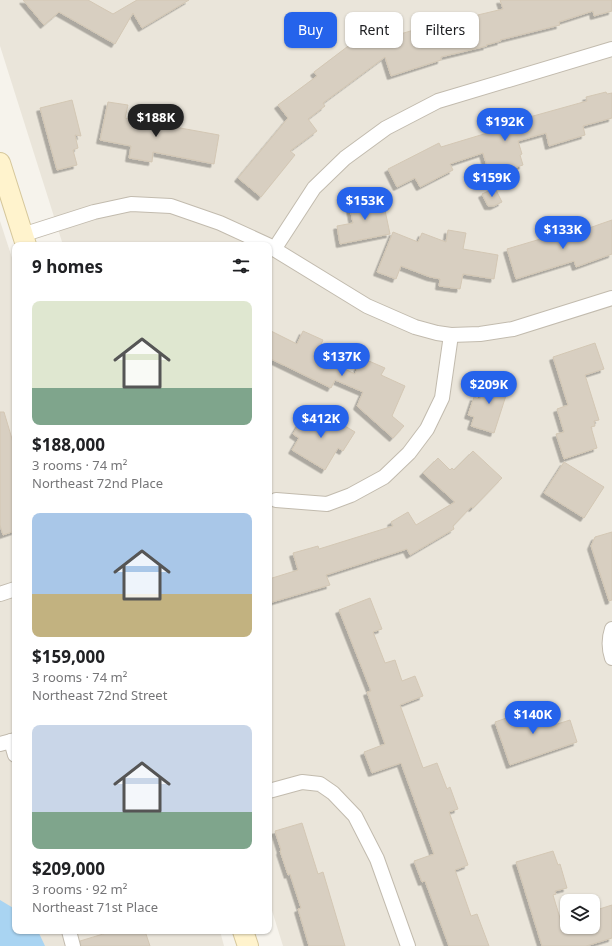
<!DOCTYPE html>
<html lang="en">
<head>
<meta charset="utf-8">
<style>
  :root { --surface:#fff; --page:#f2f2f2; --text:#202124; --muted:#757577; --accent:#2563eb }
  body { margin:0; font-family:"Noto Sans",sans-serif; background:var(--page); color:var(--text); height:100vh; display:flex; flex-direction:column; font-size:15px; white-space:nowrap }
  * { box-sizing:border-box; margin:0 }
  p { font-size:13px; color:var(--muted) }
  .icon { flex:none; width:22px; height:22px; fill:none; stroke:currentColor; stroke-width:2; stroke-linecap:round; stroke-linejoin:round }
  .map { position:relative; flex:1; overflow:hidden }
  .sheet { position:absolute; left:12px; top:242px; width:260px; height:692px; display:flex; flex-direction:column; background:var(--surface); border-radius:8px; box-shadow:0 1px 3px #0004 }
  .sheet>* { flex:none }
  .banner { position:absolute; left:284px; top:12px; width:268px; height:36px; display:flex; gap:8px }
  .controls { position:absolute; left:560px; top:894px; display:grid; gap:8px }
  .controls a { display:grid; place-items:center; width:40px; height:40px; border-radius:8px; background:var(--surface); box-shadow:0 1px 3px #0004; font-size:20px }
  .price { position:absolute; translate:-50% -34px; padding:0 9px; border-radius:14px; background:var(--accent); color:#fff; font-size:13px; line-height:26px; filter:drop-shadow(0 1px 2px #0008) }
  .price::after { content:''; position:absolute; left:50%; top:24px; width:12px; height:9px; margin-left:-6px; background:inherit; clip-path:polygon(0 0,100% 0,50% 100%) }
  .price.active { background:#222; color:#fff }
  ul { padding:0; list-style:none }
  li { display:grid; align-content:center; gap:8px; height:212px; padding:0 20px }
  li span { display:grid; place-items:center; height:124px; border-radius:8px; color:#555 }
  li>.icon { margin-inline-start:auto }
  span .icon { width:72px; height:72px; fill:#fffc; stroke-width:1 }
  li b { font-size:17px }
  h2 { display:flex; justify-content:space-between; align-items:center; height:48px; padding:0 20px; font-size:17px }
  .pill { padding:0 14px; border-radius:8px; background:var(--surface); box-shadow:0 1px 3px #0004; font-size:14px; line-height:36px }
  .pill.active { background:var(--accent); color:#fff }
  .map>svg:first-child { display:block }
  .residential { fill:#eae5da; fill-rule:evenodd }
  .water { fill:#a9d4f2 }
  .building { fill:#d8cfc1; stroke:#d3c7b4; filter:url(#shadow) }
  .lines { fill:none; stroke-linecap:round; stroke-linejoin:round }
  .street-casing { stroke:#c2bbae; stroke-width:16 }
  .secondary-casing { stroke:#d6c79b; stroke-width:22 }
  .street { stroke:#fff; stroke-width:14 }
  .secondary { stroke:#fff3cd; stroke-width:20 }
</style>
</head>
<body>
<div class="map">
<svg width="612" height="946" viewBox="0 0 612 946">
  <defs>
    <filter id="shadow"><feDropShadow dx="-3.5" dy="3.5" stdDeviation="0" flood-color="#0004"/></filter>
  </defs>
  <rect width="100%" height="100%" fill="#f6f3ec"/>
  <g class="residential">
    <path d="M0 0H612V946H283L269 901V245H63L0 46ZM567 901H593V927H567Z"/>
    <polygon points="0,221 15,267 15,931 220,931 224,946 0,946"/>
  </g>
  <polygon class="water" points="0,900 15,909 15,931 38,931 45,946 0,946"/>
  <g class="building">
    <polygon points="23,0 88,0 113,14 137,0 189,0 142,28 133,13 115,44 59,12 44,25"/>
    <polygon points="500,0 612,0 612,11 594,16 593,11 559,22 560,25 500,40 501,41 486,45 487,46 441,57 441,60 391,76 385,57 323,103 325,106 308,119 317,131 290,151 295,155 261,197 238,178 288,118 278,105 317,76 314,72 376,25 381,35 389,33 390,37 431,25 431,26 503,9"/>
    <polygon points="606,92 607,94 612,93 612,118 583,126 585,135 549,146 546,133 518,141 522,154 520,155 523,165 490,176 483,153 450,164 453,170 420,187 415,178 397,187 388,169 439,143 441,147 527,121 526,118 587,101 586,97"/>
    <polygon points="72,100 81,136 75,135 78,148 73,150 77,165 57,170 40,108"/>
    <polygon points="108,102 128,105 125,118 219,135 214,164 153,152 152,162 129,158 131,146 100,140"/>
    <polygon points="495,188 502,202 494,206 488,206 482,194"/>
    <polygon points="382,196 390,234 340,244 337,226 353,223 349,202"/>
    <polygon points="612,220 612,254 576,267 574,261 516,279 507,249 564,232 587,223 589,228"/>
    <polygon points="448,230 466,233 463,249 498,255 494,279 463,274 460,289 439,286 440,279 430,277 401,266 396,279 377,272 393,232 418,242 422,233 446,242"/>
    <polygon points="269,330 297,344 303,331 323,340 316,355 355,374 362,358 385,368 381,375 405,386 392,416 404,426 393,438 357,406 363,392 335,380 331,388 269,358"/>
    <polygon points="595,343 604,369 585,375 599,420 594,421 595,426 591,427 597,448 564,459 556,434 564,432 557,409 568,405 553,357"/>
    <polygon points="487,376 510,383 494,433 471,426 474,417 468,415 474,397 480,399"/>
    <polygon points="320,411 355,432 343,451 338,448 325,470 292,450 299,438 293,434 303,418 310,422 314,416 317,416"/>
    <polygon points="0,412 4,412 15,449 15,531 3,535 0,525"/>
    <polygon points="473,451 502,478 473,508 471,507 453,526 454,529 410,555 407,549 326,575 330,585 269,603 269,579 298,570 293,553 318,546 319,549 393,526 391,522 408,512 416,525 455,502 423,473 438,458 450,470 452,468 454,470"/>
    <polygon points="564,462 604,487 584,518 544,493"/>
    <polygon points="612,532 612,600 609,601 591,546 595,537"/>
    <polygon points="370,598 382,629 373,632 385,663 395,660 402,681 415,676 423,696 400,705 423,768 437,763 447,789 450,787 458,809 449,812 468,865 455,870 471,916 477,914 489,946 449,946 425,881 422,882 414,861 434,854 401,763 372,773 364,752 385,744 367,692 371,691 339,610"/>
    <polygon points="544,705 551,726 570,720 577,742 510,765 495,722"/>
    <polygon points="302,823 318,874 323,872 345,946 309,946 298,909 301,908 290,874 288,875 280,851 281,850 275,831"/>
    <polygon points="553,851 558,865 560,864 567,888 555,891 556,894 553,895 563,928 567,927 593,927 593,911 612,905 612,938 586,946 542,946 516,862"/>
    <polygon points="113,931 145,931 150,946 81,946 80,941"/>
  </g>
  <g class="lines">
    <g class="street-casing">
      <g id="street">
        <polyline points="22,235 94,212 131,204 171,206 220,223 268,245"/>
        <polyline points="269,246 367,306 415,327 437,333 451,335 480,334 513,329 612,298"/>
        <polyline points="275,248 314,188 345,158 386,128 438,101 612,49"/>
        <polyline points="276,500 327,504 351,495 384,477 409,453 427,429 442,398 451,335"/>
        <polyline points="0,594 15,589"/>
        <path d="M612 629C609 638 609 649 612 658"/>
        <polyline points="11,741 15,755"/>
        <polyline points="0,744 15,740"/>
        <polyline points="269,791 302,782 320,784 333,793 355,816 377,859 408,946"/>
        <polyline points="69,931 73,946"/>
      </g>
    </g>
    <g class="secondary-casing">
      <g id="secondary">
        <polyline points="0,163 26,245"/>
        <polyline points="243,931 248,946"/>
      </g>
    </g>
    <use href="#street" class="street"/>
    <use href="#secondary" class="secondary"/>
  </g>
</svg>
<div class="controls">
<a><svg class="icon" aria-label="layers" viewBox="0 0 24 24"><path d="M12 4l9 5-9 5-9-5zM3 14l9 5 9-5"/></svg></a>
</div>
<b class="price active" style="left:156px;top:138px">$188K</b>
<b class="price" style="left:505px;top:142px">$192K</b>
<b class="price" style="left:492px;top:198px">$159K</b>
<b class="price" style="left:365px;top:221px">$153K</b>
<b class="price" style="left:563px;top:250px">$133K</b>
<b class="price" style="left:342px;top:377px">$137K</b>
<b class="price" style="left:489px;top:405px">$209K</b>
<b class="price" style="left:321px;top:439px">$412K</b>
<b class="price" style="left:533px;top:735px">$140K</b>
<div class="banner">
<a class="pill active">Buy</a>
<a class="pill">Rent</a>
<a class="pill">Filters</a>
</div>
<section class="sheet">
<h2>9 homes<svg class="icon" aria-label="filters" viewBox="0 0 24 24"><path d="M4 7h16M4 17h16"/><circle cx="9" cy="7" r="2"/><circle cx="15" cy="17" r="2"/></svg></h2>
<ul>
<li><span style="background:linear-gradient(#dfe7d0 70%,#7fa58c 0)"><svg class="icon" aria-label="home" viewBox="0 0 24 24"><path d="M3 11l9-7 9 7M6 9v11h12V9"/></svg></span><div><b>$188,000</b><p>3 rooms · 74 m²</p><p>Northeast 72nd Place</p></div></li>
<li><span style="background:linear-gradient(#a9c7e8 65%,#c2b280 0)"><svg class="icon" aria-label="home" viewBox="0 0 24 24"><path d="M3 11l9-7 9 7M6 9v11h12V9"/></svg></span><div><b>$159,000</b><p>3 rooms · 74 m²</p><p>Northeast 72nd Street</p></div></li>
<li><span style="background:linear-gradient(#c9d6e8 70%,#7fa58c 0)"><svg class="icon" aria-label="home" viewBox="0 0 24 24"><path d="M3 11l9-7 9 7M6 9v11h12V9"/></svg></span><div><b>$209,000</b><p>3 rooms · 92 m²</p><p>Northeast 71st Place</p></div></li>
</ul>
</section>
</div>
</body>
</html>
